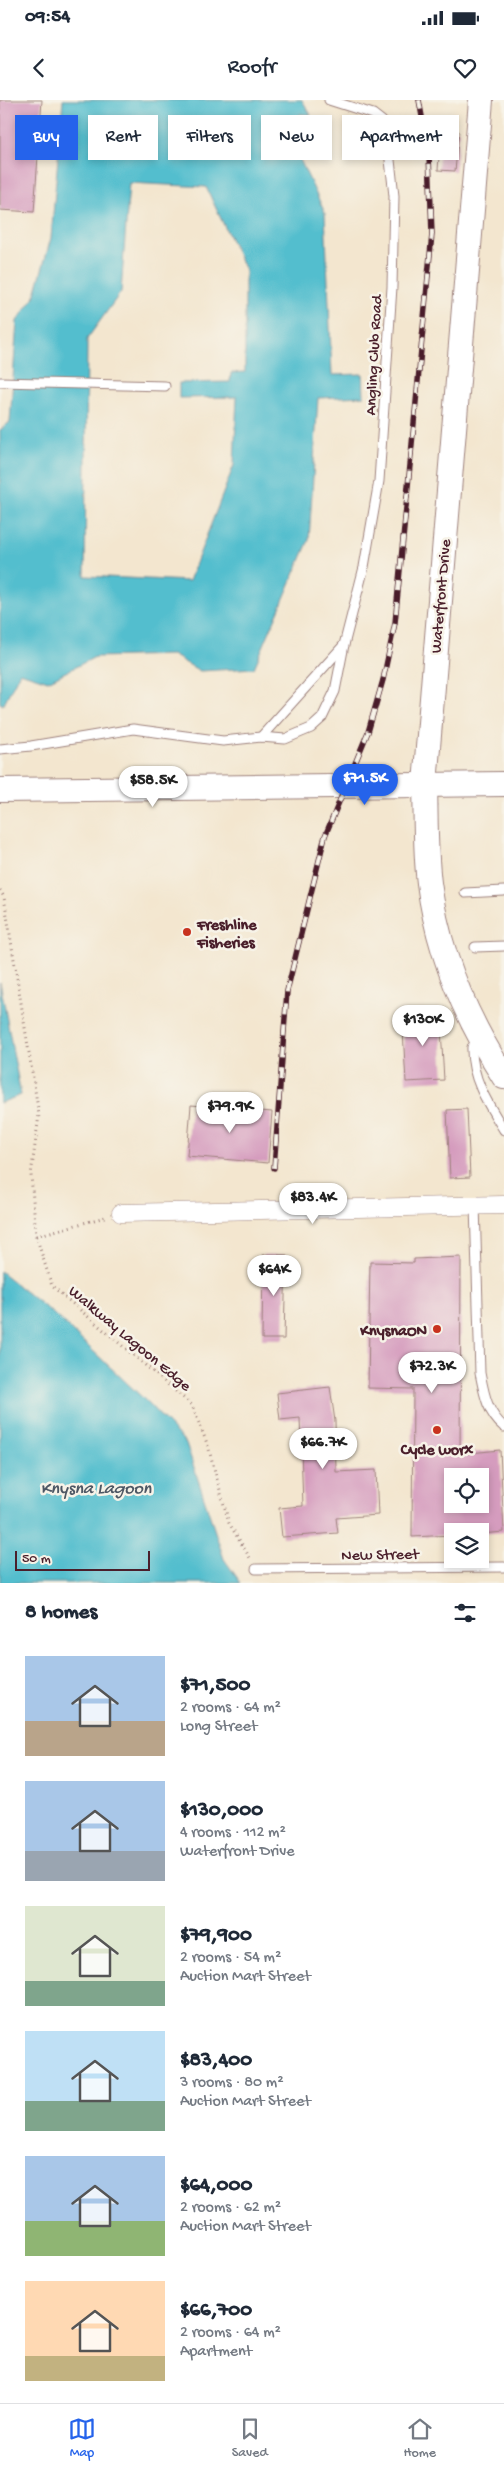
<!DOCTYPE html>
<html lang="en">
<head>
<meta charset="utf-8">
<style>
  :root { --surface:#fff; --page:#f2f2f3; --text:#1f2937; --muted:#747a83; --line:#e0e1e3; --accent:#2563eb }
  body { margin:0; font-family:"Gochi Hand",sans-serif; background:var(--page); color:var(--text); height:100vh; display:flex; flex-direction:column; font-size:19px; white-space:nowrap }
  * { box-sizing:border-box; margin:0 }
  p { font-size:16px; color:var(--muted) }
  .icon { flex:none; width:28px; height:28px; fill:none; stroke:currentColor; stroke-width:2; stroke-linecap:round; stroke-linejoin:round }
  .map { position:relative; height:1483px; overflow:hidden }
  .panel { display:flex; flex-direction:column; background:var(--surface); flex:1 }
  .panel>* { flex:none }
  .top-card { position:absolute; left:15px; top:15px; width:475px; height:45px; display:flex; gap:10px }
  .fabs { position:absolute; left:444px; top:1368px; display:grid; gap:10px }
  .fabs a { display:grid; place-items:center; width:45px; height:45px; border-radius:0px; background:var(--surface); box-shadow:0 2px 8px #0003; font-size:25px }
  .scale { position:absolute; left:15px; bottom:12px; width:135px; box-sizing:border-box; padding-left:5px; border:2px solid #4a1f2b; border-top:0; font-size:14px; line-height:18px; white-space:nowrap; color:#4a1f2b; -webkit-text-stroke:4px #f7f3e8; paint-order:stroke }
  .price { position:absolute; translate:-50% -42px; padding:0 11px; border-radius:18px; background:#fff; color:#222; font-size:16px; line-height:32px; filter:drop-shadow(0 1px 2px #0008) }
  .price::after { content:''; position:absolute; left:50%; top:30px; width:15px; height:11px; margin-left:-8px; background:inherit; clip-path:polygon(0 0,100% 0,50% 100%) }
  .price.selected { background:var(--accent); color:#fff }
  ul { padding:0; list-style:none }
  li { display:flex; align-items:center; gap:15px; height:125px; padding:0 25px }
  li span { display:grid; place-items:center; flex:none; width:140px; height:100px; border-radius:0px; color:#555 }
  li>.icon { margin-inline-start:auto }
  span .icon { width:60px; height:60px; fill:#fffc; stroke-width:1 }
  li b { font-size:21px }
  h2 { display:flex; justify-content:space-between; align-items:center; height:60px; padding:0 25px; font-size:21px }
  .chip { padding:0 18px; border-radius:0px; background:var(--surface); box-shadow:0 2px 8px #0003; font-size:18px; line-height:45px }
  .chip.selected { background:var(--accent); color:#fff }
  .status { display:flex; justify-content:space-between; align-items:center; height:35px; padding:0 25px; background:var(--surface); direction:ltr }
  .status svg { height:14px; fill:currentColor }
  header { display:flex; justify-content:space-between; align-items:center; height:65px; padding:0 25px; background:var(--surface); font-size:22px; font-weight:600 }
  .dock { display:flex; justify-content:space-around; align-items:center; height:70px; border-top:1px solid var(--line); background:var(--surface); font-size:14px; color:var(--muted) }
  .dock a { display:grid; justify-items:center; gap:2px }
  .dock .selected { color:var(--accent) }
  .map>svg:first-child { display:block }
  .water { fill:#53bece; stroke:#4e6e7c; fill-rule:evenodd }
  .building { fill:#d59cbe; fill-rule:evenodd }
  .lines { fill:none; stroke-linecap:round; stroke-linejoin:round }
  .lane-casing { stroke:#9e827d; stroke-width:11 }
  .street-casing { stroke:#9e827d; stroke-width:19 }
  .secondary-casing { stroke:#9e827d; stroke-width:26 }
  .path { stroke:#9e827d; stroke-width:3; stroke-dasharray:1 4; stroke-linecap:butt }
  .lane { stroke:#fff; stroke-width:9 }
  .street { stroke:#fff; stroke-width:18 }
  .secondary { stroke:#fff; stroke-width:24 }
  .rail-casing { stroke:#4a1f2b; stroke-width:5.5 }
  .rail { stroke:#f7f3e8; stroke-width:4; stroke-dasharray:11; stroke-linecap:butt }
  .poi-dot { fill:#c8321e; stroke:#f7f3e8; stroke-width:2 }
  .labels { text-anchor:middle; stroke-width:5; stroke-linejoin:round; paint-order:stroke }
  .street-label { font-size:16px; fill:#4a1f2b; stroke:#f7f3e8 }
  .poi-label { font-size:16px; font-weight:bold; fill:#4a1f2b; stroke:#f7f3e8; text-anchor:start }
  .water-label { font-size:18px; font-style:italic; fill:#4d5764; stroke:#f7f3e8 }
</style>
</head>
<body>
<div class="status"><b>09:54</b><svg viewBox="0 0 49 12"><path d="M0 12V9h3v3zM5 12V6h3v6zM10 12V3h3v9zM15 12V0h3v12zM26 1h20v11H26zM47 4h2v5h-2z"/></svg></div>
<header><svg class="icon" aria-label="back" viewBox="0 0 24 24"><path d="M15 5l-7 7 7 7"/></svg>Roofr<svg class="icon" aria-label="heart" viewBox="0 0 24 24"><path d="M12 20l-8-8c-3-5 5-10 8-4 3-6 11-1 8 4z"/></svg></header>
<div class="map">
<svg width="504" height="1483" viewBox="0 0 504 1483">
  <rect width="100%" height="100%" fill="#f7f3e8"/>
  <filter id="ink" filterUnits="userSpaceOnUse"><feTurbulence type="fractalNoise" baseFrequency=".02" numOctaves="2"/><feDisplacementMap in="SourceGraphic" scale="10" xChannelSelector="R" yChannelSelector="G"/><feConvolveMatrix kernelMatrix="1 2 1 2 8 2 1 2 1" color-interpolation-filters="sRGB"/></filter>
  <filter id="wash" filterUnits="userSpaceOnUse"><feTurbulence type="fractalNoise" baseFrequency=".0096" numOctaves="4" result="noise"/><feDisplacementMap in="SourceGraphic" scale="20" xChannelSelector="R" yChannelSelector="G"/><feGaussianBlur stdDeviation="1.12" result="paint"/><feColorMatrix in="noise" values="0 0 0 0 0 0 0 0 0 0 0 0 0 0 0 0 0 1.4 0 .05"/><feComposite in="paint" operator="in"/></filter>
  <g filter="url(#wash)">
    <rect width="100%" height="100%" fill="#f3e6cf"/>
    <g class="water">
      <path d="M63 0H302L311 15 300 14 295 31 289 36 325 113 332 275 363 274 364 296 318 298 309 440 254 568 200 571 172 555 95 557 48 581 20 572 3 605 0 603V330L10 322 17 221 34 198 51 138ZM129 83 206 87 245 170V272L231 273 230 282 179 283V298L237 297 234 365 189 481 85 476 87 239 121 192Z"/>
      <polygon points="0,882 21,995 0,1003"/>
      <polygon points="0,1171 56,1216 145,1300 186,1343 224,1459 241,1483 0,1483"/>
    </g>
    <g id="blocks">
      <g class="building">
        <polygon points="0,0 42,0 34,112 0,110"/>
        <polygon points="441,29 459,31 455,71 438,70"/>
        <polygon points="440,912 444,980 406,982 402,914"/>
        <polygon points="191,1005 272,1012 268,1063 187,1056"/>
        <polygon points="467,1009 470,1077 450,1078 447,1010"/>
        <polygon points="263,1155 286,1155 284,1239 262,1239"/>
        <path d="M461 1157 460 1354 500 1350 504 1432 480 1434V1431H452V1435L412 1437 413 1289 368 1288 370 1162 414 1163V1159ZM452 1376H480V1404H452Z"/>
        <polygon points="330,1287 335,1321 336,1372 376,1370 378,1415 336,1418 338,1433 282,1437 279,1408 303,1406 300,1318 280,1320 277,1293"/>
      </g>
    </g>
  </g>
  <g filter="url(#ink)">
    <use href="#blocks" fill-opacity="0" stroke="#9e827d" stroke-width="1"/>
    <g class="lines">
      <g class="lane-casing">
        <g id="lane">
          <polyline points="0,282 165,286"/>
          <polyline points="261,637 344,545"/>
          <polyline points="0,649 31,646 133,629 223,641 261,637 285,639 311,628 322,618 335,591 344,545 364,467 379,381 392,187 394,96 390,60 382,21 373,14 329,0"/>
          <polyline points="465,793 504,791"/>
          <polyline points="475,847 504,846"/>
          <path d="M481 942 472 947C471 978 488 1004 504 1030"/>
          <path d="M475 1105 480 1273C484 1293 487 1313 504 1327"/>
          <polyline points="256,1469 504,1467"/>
        </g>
      </g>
      <g class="street-casing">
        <polyline id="street" points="121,1113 504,1105"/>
      </g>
      <g class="secondary-casing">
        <g id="secondary">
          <path d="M481 0 425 684C426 717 425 751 429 783 438 853 466 918 504 977"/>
          <polyline points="0,690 504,684"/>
        </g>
      </g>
      <g class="path">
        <polyline points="0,790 4,797 39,1015 31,1075 36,1136 52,1186 192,1305 208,1346 229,1423 250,1458"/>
        <polyline points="36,1136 105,1117"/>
      </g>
      <use href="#lane" class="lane"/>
      <use href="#street" class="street"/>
      <use href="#secondary" class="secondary"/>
      <g class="rail-casing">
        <polyline id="rail" points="274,1068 287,891 325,736 368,632 383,580 395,523 432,134 429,55 419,0"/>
      </g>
      <use href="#rail" class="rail"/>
    </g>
  </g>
  <g class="poi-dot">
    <circle cx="187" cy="832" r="5"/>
    <circle cx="437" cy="1229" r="5"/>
    <circle cx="437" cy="1330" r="5"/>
  </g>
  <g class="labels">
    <g class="street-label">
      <text transform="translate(372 255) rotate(-87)" y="6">Angling Club Road</text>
      <text transform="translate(439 496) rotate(-85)" y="6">Waterfront Drive</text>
      <text transform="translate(131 1237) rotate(40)" y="6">Walkway Lagoon Edge</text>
      <text transform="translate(380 1453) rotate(-1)" y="6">New Street</text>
    </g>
    <g class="poi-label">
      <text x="197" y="829">Freshline<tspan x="197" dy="18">Fisheries</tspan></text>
      <text x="427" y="1235" text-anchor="end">KnysnaON</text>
      <text x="437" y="1354" text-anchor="middle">Cycle worx</text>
    </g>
    <g class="water-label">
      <text x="96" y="1393">Knysna Lagoon</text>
    </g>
  </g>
</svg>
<div class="fabs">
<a><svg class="icon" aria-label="locate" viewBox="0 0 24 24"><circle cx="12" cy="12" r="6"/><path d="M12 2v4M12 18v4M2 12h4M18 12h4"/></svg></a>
<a><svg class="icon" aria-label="layers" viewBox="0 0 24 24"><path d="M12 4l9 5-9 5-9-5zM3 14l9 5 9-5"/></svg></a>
</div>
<div class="scale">50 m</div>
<b class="price selected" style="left:365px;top:706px">$71.5K</b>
<b class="price" style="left:153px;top:708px">$58.5K</b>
<b class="price" style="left:423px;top:947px">$130K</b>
<b class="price" style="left:230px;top:1034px">$79.9K</b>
<b class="price" style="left:313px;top:1125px">$83.4K</b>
<b class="price" style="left:274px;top:1197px">$64K</b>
<b class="price" style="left:432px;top:1294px">$72.3K</b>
<b class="price" style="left:323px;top:1370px">$66.7K</b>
<div class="top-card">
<a class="chip selected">Buy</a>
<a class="chip">Rent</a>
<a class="chip">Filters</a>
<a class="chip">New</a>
<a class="chip">Apartment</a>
</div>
</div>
<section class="panel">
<h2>8 homes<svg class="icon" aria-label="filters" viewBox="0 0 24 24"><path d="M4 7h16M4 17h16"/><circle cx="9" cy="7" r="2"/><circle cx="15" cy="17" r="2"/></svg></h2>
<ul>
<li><span style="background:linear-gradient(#a9c7e8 65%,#b9a48a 0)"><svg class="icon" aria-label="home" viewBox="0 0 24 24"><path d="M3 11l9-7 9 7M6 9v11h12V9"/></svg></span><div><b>$71,500</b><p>2 rooms · 64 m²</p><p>Long Street</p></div></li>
<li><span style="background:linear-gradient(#a9c7e8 70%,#9aa5b1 0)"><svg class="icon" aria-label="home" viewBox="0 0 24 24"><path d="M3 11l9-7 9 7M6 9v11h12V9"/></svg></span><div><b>$130,000</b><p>4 rooms · 112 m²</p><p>Waterfront Drive</p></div></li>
<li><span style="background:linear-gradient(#dfe7d0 75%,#7fa58c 0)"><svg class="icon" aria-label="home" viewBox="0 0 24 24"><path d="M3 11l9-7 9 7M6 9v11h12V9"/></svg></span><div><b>$79,900</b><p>2 rooms · 54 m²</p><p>Auction Mart Street</p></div></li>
<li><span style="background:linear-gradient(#bfe0f5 70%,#7fa58c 0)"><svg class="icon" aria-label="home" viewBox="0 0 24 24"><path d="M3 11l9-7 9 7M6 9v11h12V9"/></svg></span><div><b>$83,400</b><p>3 rooms · 80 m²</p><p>Auction Mart Street</p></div></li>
<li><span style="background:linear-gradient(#a9c7e8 65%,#8fb573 0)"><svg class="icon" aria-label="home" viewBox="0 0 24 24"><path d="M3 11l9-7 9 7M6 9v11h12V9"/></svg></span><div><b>$64,000</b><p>2 rooms · 62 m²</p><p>Auction Mart Street</p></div></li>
<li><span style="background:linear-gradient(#ffd9b3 75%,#c2b280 0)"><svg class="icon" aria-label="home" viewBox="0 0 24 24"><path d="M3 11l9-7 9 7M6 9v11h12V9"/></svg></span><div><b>$66,700</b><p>2 rooms · 64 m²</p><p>Apartment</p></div></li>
</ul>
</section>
<nav class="dock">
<a class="selected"><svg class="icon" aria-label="map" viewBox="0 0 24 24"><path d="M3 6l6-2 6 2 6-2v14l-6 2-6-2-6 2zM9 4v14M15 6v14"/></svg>Map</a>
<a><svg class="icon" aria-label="saved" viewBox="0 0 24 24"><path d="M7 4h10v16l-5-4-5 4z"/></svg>Saved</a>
<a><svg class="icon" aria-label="home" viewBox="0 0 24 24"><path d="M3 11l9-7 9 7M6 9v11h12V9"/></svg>Home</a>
</nav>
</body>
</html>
